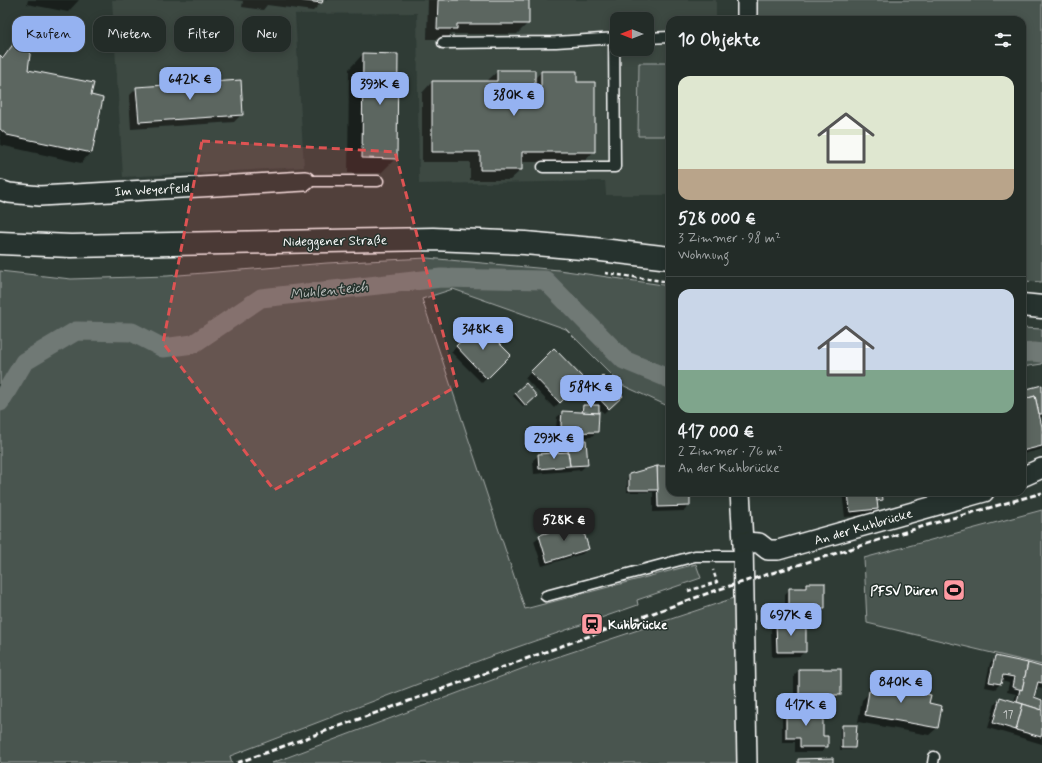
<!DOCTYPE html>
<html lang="de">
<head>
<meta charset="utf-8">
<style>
  :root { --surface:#232c28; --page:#2b3430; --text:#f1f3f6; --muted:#a3a7a8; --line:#404845; --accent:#95b2f1 }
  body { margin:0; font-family:Mynerve,sans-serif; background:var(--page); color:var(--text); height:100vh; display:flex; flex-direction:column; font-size:15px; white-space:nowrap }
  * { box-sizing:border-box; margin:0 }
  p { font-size:13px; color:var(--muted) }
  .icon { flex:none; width:22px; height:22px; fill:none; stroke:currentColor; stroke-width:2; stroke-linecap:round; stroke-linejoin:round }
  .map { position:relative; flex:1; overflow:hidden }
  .panel { position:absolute; left:666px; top:16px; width:360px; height:480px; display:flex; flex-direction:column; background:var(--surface); border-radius:12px; box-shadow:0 2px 10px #0003,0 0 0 1px var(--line) }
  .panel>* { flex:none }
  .guide { position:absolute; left:12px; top:16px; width:380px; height:36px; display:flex; gap:8px }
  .needle { width:26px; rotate:270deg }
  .tools { position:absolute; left:610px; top:12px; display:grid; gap:8px }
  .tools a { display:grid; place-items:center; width:44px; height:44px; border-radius:8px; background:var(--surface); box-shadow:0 2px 10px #0003,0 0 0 1px var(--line); font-size:20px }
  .price { position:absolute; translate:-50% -34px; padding:0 9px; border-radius:8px; background:var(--accent); color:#111; font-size:13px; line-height:26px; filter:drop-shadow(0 1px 2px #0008) }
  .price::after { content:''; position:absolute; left:50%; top:24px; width:12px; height:9px; margin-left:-6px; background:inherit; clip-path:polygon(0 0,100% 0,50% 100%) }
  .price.active { background:#222; color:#fff }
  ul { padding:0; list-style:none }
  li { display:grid; align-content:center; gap:8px; height:212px; padding:0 12px }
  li+li { border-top:1px solid var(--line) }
  li span { display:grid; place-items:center; height:124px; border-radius:12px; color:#555 }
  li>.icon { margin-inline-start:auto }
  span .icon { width:72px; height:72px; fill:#fffc; stroke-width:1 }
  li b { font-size:17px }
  h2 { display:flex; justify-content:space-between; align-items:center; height:48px; padding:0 12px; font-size:17px }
  .tag { padding:0 14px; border-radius:12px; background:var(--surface); box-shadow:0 2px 10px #0003,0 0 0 1px var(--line); font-size:14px; line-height:36px }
  .tag.active { background:var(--accent); color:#111 }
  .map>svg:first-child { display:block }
  .built { fill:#3c4842; fill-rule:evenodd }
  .green { fill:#4a544f; stroke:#a4aaa7 }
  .shadow { fill:#0007 }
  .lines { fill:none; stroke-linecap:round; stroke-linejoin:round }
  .canal { stroke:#707975; stroke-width:19 }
  .building { fill:#5b6661; stroke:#fff }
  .lane-casing { stroke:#fff; stroke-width:13 }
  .street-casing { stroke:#fff; stroke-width:22 }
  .secondary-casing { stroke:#fff; stroke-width:25 }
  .path { stroke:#fff; stroke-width:2.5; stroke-dasharray:4 3; stroke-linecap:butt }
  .lane { stroke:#26332d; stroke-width:10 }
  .street { stroke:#26332d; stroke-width:19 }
  .secondary { stroke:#26332d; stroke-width:22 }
  .rail { stroke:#fff; stroke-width:3; stroke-dasharray:6 3; stroke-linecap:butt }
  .marked { fill:#de5353; fill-opacity:0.2; stroke:#de5353; stroke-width:3; stroke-dasharray:8 5; stroke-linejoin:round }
  .labels { text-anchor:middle; stroke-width:3; stroke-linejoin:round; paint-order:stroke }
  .number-label { font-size:11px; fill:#d6d9d8 }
  .street-label { font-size:13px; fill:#fff; stroke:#26332d }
  .poi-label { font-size:13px; font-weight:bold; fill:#fff; stroke:#26332d; text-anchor:end }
  .water-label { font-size:14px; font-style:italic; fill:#b8bcba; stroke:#26332d }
</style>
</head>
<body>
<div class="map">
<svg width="1042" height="763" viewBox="0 0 1042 763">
  <rect width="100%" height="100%" fill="#2f3b35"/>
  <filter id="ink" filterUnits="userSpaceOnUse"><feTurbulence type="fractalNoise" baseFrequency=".025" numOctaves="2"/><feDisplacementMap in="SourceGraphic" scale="8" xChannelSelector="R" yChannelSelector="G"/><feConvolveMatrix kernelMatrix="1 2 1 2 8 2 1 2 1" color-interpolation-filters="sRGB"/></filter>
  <g filter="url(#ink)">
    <path class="built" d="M112 0H716V20H670V195H606L605 181 419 184 417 13 295 14 304 167 123 177ZM617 19H647V49H617Z"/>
    <g class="green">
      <polygon points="757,0 1042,0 1042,282 1022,281 1022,20 757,20"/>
      <polygon points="639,63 670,63 670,136 638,136"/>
      <polygon points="427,258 559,270 670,286 670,407 622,385 566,329 453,289 422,299 525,609 696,564 701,578 637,600 638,605 486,658 230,756 232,763 0,763 0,271 71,279 167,276 327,263"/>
      <polygon points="1022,328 1042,329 1042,364 1022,367"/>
      <polygon points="1042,510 1042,665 867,623 864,558"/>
      <polygon points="737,597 737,763 272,763 524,668"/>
    </g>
    <g class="shadow">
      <polygon points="28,0 79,0 68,12 27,4"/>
      <polygon points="233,0 322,0 321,3 313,11 267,5 263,10 242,7 243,1"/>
      <polygon points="428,0 528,0 528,23 517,34 451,34 446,39 427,39"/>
      <polygon points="17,40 27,71 90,96 91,152 81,163 0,145 0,57 1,58"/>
      <polygon points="363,54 396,158 381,173 348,173 349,69"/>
      <polygon points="498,71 534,79 541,72 576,83 594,151 584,162 521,162 521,170 510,180 470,180 470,162 422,162 422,93 432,82 487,81"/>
      <polygon points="137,88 242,114 234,122 131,129 129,96"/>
      <polygon points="479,325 509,355 482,383 451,352"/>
      <polygon points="554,350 583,379 554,408 525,378"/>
      <polygon points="602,376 621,396 604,413 598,408 597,431 591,437 558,438 556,430 557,417 563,412 581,413 581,408 583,406 597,406 584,394"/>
      <polygon points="526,384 536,395 524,407 513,396"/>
      <polygon points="1042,386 1042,417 1039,418 1042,431 1042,448 1040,450 1022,454 1022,391"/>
      <polygon points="568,442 587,464 581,470 534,474 533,460 539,455 563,453 562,448"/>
      <polygon points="670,467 670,492 689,492 689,506 684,511 653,512 653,492 627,492 627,478 630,475"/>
      <polygon points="842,492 881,492 881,500 876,502 877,509 872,514 845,517"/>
      <polygon points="883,492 900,492 883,494"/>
      <polygon points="540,536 588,549 582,554 542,566 534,541"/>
      <polygon points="806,584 824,608 819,613 785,613 785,594 790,589 801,589"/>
      <polygon points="777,623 805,651 800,656 772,657 771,629"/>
      <polygon points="995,657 1042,668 1042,689 1035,687 1033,698 1042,701 1042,744 988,728 995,704 1000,699 1014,702 1016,694 1007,692 1009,683 1001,681 1000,684 995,689 985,687 990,663"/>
      <polygon points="799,670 840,694 835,699 794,700 794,675"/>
      <polygon points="878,675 892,695 897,696 902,691 928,704 937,728 929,735 858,722 862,700 868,694 870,683"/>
      <polygon points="787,710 822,737 827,746 822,752 795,752 795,742 782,742 782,716"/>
      <polygon points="842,726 854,748 851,750 840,750 840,728"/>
    </g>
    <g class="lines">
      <g class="canal">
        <polyline points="1022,353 1033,352 1042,353"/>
        <polyline points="0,402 24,362 76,331 132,332 163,348 193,344 261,298 441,278 545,280 624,360 670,379"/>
      </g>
    </g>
    <g class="building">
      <polygon points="297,0 323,0 322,3"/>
      <polygon points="438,0 529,0 529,24 457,24 457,29 437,29"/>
      <polygon points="17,39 31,47 28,70 94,83 91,95 103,98 92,153 7,135 0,129 0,55 3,58"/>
      <polygon points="363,53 398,54 397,159 362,158"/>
      <polygon points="497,70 535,70 535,86 541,86 541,71 577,71 577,82 595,82 595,152 522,152 522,170 480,170 480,152 432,152 432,81 497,81"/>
      <polygon points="241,80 243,115 139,122 136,87"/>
      <polygon points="479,323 511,355 487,379 456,346"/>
      <polygon points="554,348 584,379 560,403 530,372"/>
      <polygon points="602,375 623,396 609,409 589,388"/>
      <polygon points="526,383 537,396 526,406 515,393"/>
      <polygon points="1042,385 1042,414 1039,414 1035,396 1025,399 1023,390"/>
      <polygon points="1022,390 1025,399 1035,396 1042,427 1042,446 1022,451"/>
      <polygon points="583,405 599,405 599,413 582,413"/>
      <polygon points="562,411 599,413 598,432 562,433 561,424"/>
      <polygon points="586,440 588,465 570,466 567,441"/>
      <polygon points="568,452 570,466 539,469 538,454"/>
      <polygon points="657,466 670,466 670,492 690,492 690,506 658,507"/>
      <polygon points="657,466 658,490 629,490 629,474"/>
      <polygon points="848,492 876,492 878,509 850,512"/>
      <polygon points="876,492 882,492 883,500 877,501"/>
      <polygon points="581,523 589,549 547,562 539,535"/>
      <polygon points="806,583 825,583 825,608 789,608 789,588 806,588"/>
      <polygon points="776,622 806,622 806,652 777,652"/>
      <polygon points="995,656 1028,663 1022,690 1012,687 1014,677 1003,675 1001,684 989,682"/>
      <polygon points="1028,663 1042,667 1042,683 1038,682 1034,697 1042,700 1042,710 1017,702 1020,689 1022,690"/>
      <rect x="799" y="669" width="42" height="26"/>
      <polygon points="877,674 897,677 894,694 901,696 902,690 931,695 929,703 942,706 938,728 865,715 869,691 874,692"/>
      <polygon points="1000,697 1023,704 1016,730 993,723"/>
      <polygon points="1023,704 1042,710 1042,733 1041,737 1016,730"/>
      <polygon points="786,709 823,709 823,736 828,736 828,747 800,747 800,738 786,738"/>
      <polygon points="842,725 857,725 855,748 842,748"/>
      <polygon points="833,758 833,763 798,763 798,759"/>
    </g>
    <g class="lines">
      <g class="lane-casing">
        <g id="lane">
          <polyline points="647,38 670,37"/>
          <polyline points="443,43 556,42 617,38"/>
          <polyline points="543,167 615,167 614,38"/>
          <polyline points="305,181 378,181"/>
          <polyline points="546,596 695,556 742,556"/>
          <polyline points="933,763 934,757"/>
        </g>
      </g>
      <g class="street-casing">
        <g id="street">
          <polyline points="747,20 747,0"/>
          <polyline points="0,190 9,193 40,196 305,181"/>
          <polyline points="1022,477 1042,468"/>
          <polyline points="740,492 743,542 747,763"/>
          <polyline points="743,542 759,543 768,550 778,550 984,492"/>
        </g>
      </g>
      <g class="secondary-casing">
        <g id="secondary">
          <polyline points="0,243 71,246 433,239 525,243 593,249 670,258"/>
          <polyline points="1022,305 1042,307"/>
        </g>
      </g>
      <g class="path">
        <polyline points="605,273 670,282"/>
        <polyline points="688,591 717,582 713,570"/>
      </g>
      <use href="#lane" class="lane"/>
      <use href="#street" class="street"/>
      <use href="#secondary" class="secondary"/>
      <polyline class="rail" points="237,763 717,590 931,524 1042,493"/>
    </g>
  </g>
  <path class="marked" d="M202 141 395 152 457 386 274 490 163 343Z"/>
  <defs>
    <g id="stadium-square" transform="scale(1.15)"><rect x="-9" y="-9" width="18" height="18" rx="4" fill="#ff9aa2" stroke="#26332d"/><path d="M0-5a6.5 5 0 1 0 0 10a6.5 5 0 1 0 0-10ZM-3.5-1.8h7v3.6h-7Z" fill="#111"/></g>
    <g id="station-square" transform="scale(1.15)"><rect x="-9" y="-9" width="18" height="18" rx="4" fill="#ff9aa2" stroke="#26332d"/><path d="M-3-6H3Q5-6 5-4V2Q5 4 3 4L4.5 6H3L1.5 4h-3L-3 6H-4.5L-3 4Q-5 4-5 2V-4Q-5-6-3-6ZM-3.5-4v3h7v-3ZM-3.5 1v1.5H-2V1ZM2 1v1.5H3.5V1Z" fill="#111"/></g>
  </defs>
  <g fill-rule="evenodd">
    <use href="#stadium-square" x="954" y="590"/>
    <use href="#station-square" x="592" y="624"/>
  </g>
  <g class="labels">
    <g class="number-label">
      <text x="1008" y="718">17</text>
    </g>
    <g class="street-label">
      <text transform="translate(152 189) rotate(-3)" y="5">Im Weyerfeld</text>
      <text transform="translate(335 240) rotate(-1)" y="5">Nideggener Straße</text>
      <text transform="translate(863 526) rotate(-16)" y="5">An der Kuhbrücke</text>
    </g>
    <g class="poi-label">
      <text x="938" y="595">PFSV Düren</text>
      <text x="608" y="629" text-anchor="start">Kuhbrücke</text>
    </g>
    <g class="water-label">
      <text transform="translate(329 290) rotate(-6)" y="5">Mühlenteich</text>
    </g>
  </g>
</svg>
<div class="tools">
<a><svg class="needle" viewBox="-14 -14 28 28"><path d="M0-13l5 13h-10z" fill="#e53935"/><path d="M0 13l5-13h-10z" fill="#a3a7a8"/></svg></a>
</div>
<b class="price" style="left:190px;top:101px">642K €</b>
<b class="price" style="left:380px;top:106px">393K €</b>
<b class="price" style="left:514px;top:117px">380K €</b>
<b class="price" style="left:483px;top:351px">348K €</b>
<b class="price" style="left:591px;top:409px">584K €</b>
<b class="price" style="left:554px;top:460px">293K €</b>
<b class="price active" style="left:564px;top:542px">528K €</b>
<b class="price" style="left:791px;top:637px">697K €</b>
<b class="price" style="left:901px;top:704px">840K €</b>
<b class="price" style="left:806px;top:727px">417K €</b>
<div class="guide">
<a class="tag active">Kaufen</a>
<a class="tag">Mieten</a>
<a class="tag">Filter</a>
<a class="tag">Neu</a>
</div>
<section class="panel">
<h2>10 Objekte<svg class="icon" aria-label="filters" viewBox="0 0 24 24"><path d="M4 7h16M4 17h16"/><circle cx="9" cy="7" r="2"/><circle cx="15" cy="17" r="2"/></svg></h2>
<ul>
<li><span style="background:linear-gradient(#dfe7d0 75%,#b9a48a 0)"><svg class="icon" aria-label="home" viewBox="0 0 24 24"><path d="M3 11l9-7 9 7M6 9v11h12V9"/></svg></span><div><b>528 000 €</b><p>3 Zimmer · 98 m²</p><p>Wohnung</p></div></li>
<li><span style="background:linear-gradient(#c9d6e8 65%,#7fa58c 0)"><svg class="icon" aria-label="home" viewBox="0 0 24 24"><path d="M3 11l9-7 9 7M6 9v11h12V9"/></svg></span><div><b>417 000 €</b><p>2 Zimmer · 76 m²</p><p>An der Kuhbrücke</p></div></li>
</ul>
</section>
</div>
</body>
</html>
